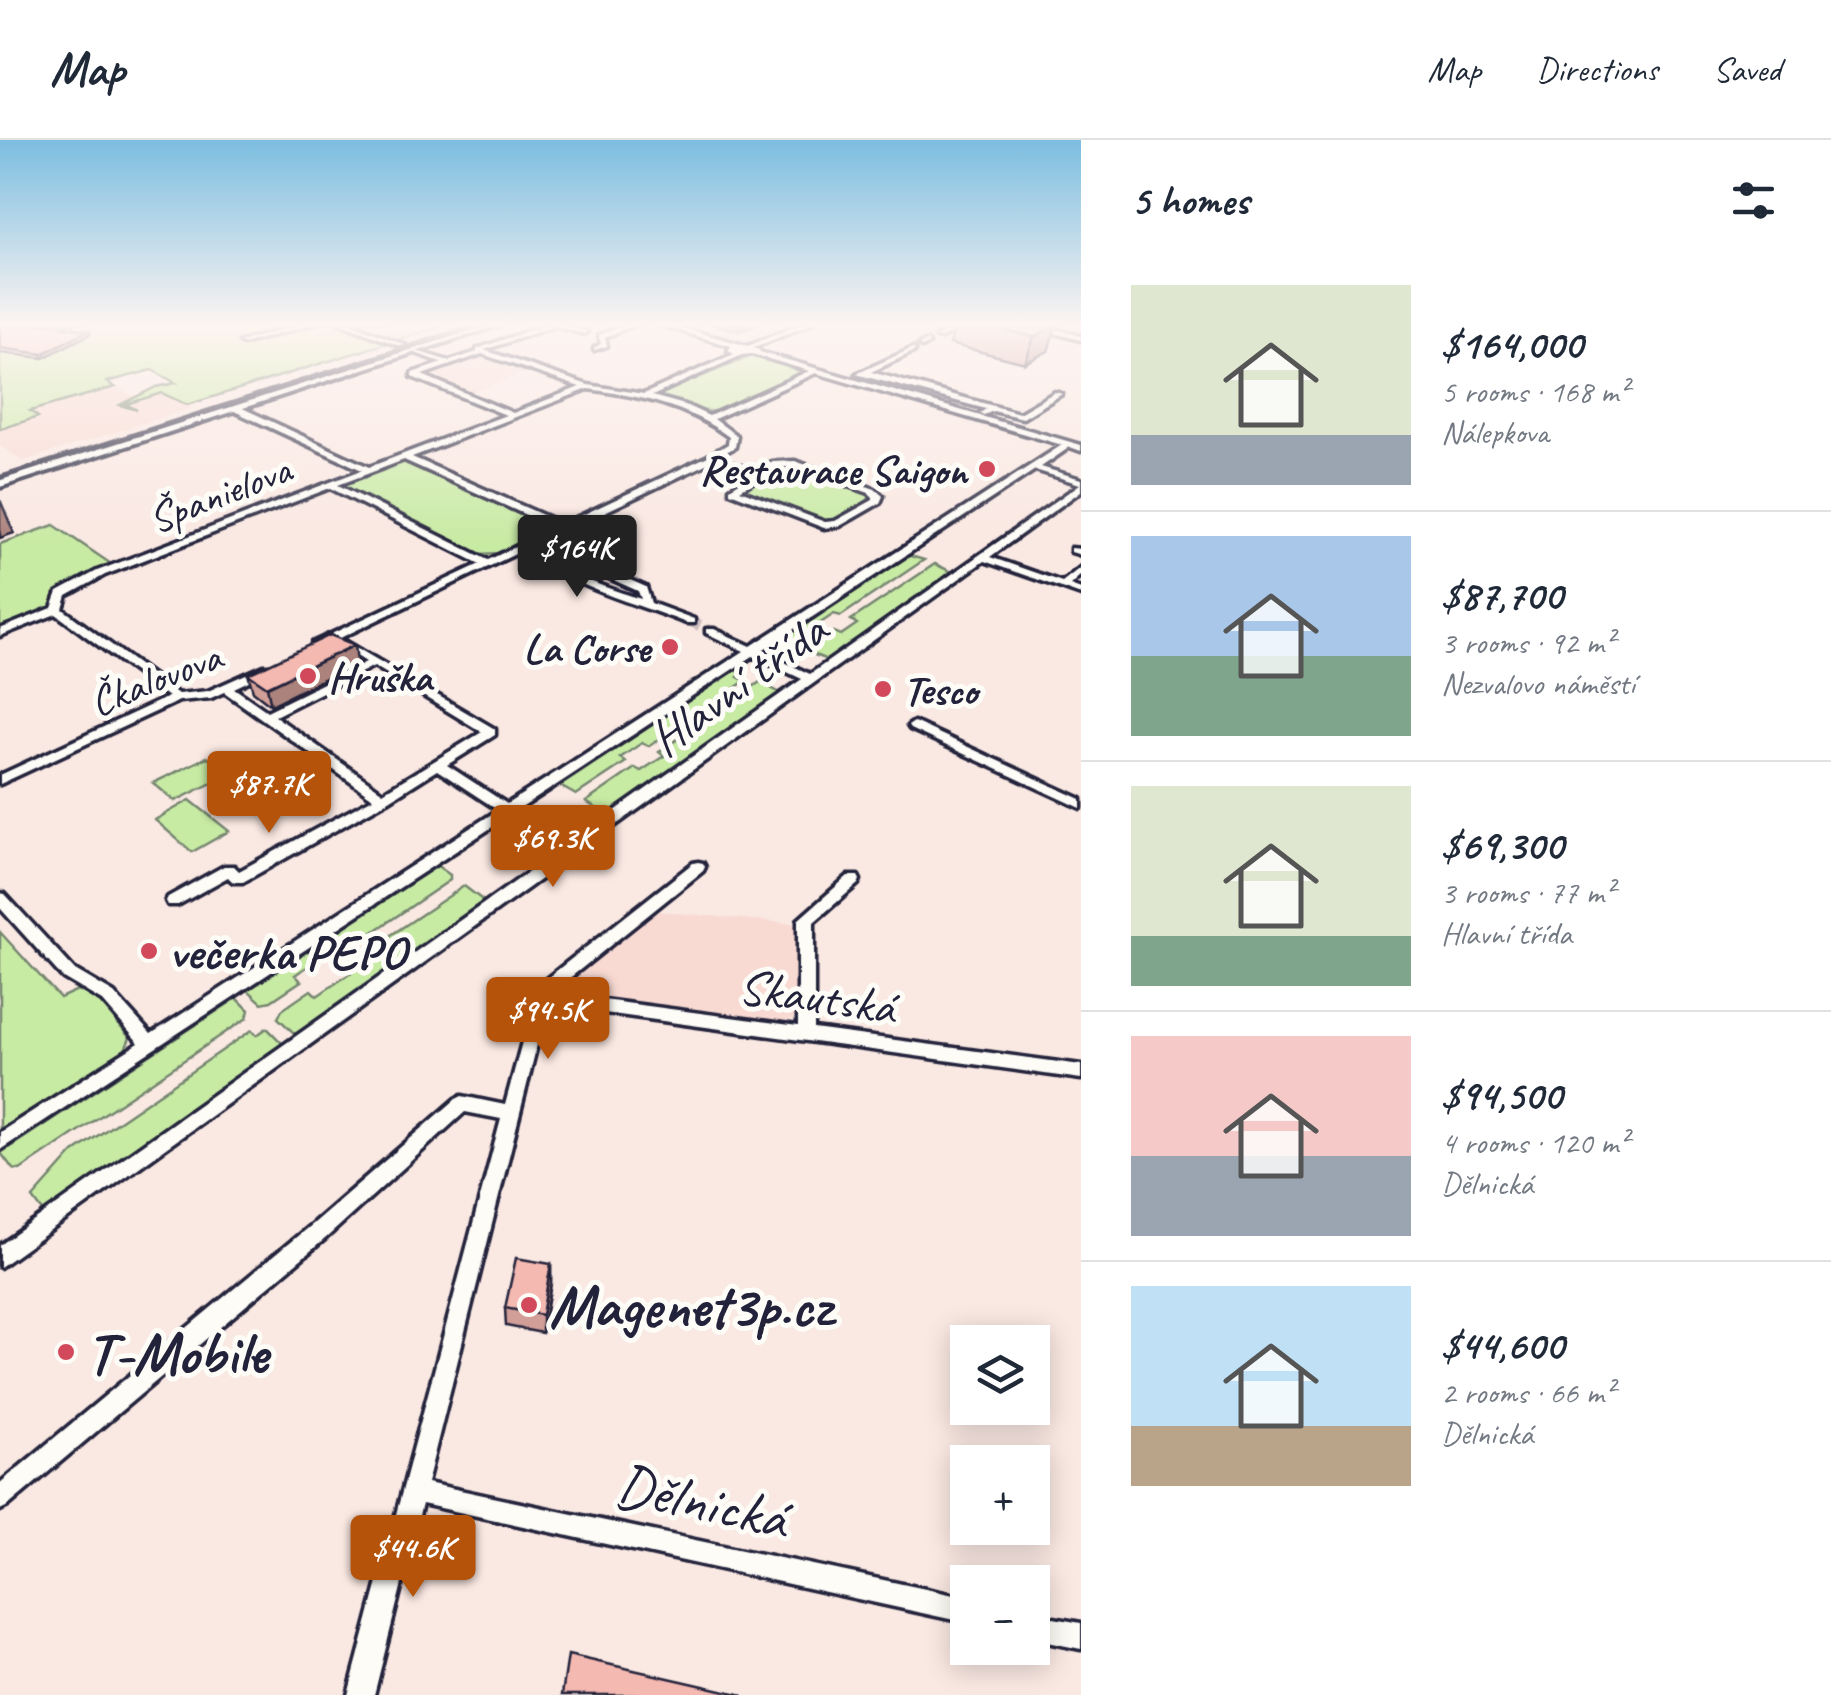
<!DOCTYPE html>
<html lang="en">
<head>
<meta charset="utf-8">
<style>
  :root { --surface:#fff; --page:#f6f6f7; --text:#1f2937; --muted:#747a83; --line:#e0e1e3; --accent:#b45309 }
  body { margin:0; font-family:Caveat,sans-serif; background:var(--page); color:var(--text); height:100vh; display:flex; flex-direction:column; font-size:38px; white-space:nowrap }
  * { box-sizing:border-box; margin:0 }
  p { font-size:32px; color:var(--muted) }
  .icon { flex:none; width:55px; height:55px; fill:none; stroke:currentColor; stroke-width:2; stroke-linecap:round; stroke-linejoin:round }
  .map { position:relative; flex:1; overflow:hidden }
  .details { display:flex; flex-direction:column; background:var(--surface); width:750px }
  .details>* { flex:none }
  .tools { position:absolute; left:950px; top:1185px; display:grid; gap:20px }
  .tools a { display:grid; place-items:center; width:100px; height:100px; border-radius:0px; background:var(--surface); box-shadow:0 5px 25px #0003; font-size:50px }
  .price { position:absolute; translate:-50% -85px; padding:0 22px; border-radius:10px; background:var(--accent); color:#fff; font-size:32px; line-height:65px; filter:drop-shadow(0 2px 5px #0008) }
  .price::after { content:''; position:absolute; left:50%; top:60px; width:30px; height:22px; margin-left:-15px; background:inherit; clip-path:polygon(0 0,100% 0,50% 100%) }
  .price.active { background:#222; color:#fff }
  ul { padding:0; list-style:none }
  li { display:flex; align-items:center; gap:30px; height:250px; padding:0 50px }
  li+li { border-top:2px solid var(--line) }
  li span { display:grid; place-items:center; flex:none; width:280px; height:200px; border-radius:0px; color:#555 }
  li>.icon { margin-inline-start:auto }
  span .icon { width:120px; height:120px; fill:#fffc; stroke-width:1 }
  li b { font-size:42px }
  h2 { display:flex; justify-content:space-between; align-items:center; height:120px; padding:0 50px; font-size:42px }
  header { display:flex; align-items:center; gap:60px; box-sizing:border-box; height:140px; padding:0 50px; background:var(--surface); border-bottom:2px solid var(--line) }
  header strong { font-size:48px }
  nav { display:flex; gap:55px; margin-inline-start:auto; font-size:35px }
  main { display:flex; flex:1; min-height:0 }
  .map>svg:first-child { display:block }
  .built { fill:#f8dad3 }
  .green { fill:#c8eba4; stroke:#758670; stroke-width:2.5 }
  .lines { fill:none; stroke-linecap:round; stroke-linejoin:round }
  .minor-tunnel { stroke:#cfc0c1; stroke-width:11; stroke-dasharray:11 6; stroke-linecap:butt }
  .minor-casing { stroke:#22223b; stroke-width:7 }
  .secondary-casing { stroke:#22223b; stroke-width:8 }
  .minor { fill:#fdfcf7; fill-rule:evenodd }
  .secondary { fill:#fdfcf7; fill-rule:evenodd }
  .tram { stroke:#22223b; stroke-width:2.5 }
  .wall { fill:#d29f98; stroke:#22223b; stroke-width:2.5 }
  .shaded-wall { fill:#ab827c; stroke:#22223b; stroke-width:2.5 }
  .building { fill:#f4b9b1; stroke:#22223b; stroke-width:2.5 }
  .poi-dot { fill:#d1495b; stroke:#fdfcf7; stroke-width:4 }
  .labels { text-anchor:middle; stroke-width:10; stroke-linejoin:round; paint-order:stroke }
  .far-poi-label { font-size:42px; font-weight:bold; fill:#22223b; stroke:#fdfcf7; text-anchor:end }
  .far-street-label { font-size:42px; fill:#22223b; stroke:#fdfcf7 }
  .street-label { font-size:50px; fill:#22223b; stroke:#fdfcf7 }
  .poi-label { font-size:50px; font-weight:bold; fill:#22223b; stroke:#fdfcf7; text-anchor:start }
  .near-poi-label { font-size:60px; font-weight:bold; fill:#22223b; stroke:#fdfcf7; text-anchor:start }
  .near-street-label { font-size:60px; fill:#22223b; stroke:#fdfcf7 }
</style>
</head>
<body>
<header>
<strong>Map</strong>
<nav><a>Map</a><a>Directions</a><a>Saved</a></nav>
</header>
<main>
<div class="map">
<svg width="1081" height="1555" viewBox="0 0 1081 1555">
  <rect width="100%" height="100%" fill="#fae8e2"/>
  <filter id="ink" filterUnits="userSpaceOnUse"><feTurbulence type="fractalNoise" baseFrequency=".01" numOctaves="2"/><feDisplacementMap in="SourceGraphic" scale="20" xChannelSelector="R" yChannelSelector="G"/><feConvolveMatrix kernelMatrix="1 2 1 2 8 2 1 2 1" color-interpolation-filters="sRGB"/></filter>
  <g filter="url(#ink)">
    <g class="built">
      <polygon points="678,183 801,183 750,203"/>
      <polygon points="484,214 533,230 467,254 428,239 425,232"/>
      <polygon points="0,237 28,272 115,247 134,256 120,265 131,271 135,270 125,264 162,253 193,268 23,321 0,306"/>
      <polygon points="655,771 798,784 797,879 781,881 580,856 569,850 567,840"/>
    </g>
    <g class="green">
      <polygon points="45,183 452,183 187,265 162,253 126,264 137,270 120,265 156,247 176,243 152,230 107,242 115,247 30,271 38,277 0,289 0,192"/>
      <polygon points="752,216 803,231 717,272 698,270 656,255"/>
      <polygon points="400,322 410,323 547,387 500,413 479,414 346,348 346,342"/>
      <polygon points="791,325 864,351 870,355 868,360 829,382 819,382 740,354 737,346 775,326"/>
      <polygon points="54,385 114,426 59,449 48,470 0,489 0,404"/>
      <polygon points="907,415 924,420 841,476 834,474 819,484 824,488 798,505 779,499"/>
      <polygon points="935,424 952,432 827,520 810,513 834,492 841,495 857,484 851,480"/>
      <polygon points="735,530 743,534 738,537 745,541 649,606 642,603 620,618 626,622 576,655 560,646"/>
      <polygon points="760,542 780,553 612,673 604,673 586,662 635,628 641,631 664,616 659,612"/>
      <polygon points="207,617 230,634 175,661 153,643"/>
      <polygon points="190,660 229,691 192,712 155,680"/>
      <polygon points="436,725 450,735 450,740 335,818 328,813 295,835 301,841 271,861 262,863 248,850"/>
      <polygon points="464,746 485,762 296,895 278,878 282,870 311,850 317,856 351,833 345,826"/>
      <polygon points="0,792 60,858 82,848 93,854 130,898 124,912 0,993"/>
      <polygon points="237,858 249,870 247,878 20,1030 13,1029 1,1013"/>
      <polygon points="267,888 284,905 44,1073 33,1058 74,1012 252,890 257,895"/>
    </g>
    <g class="lines">
      <polyline class="minor-tunnel" points="690,481 710,491"/>
      <g class="minor-casing">
        <g id="minor">
          <polygon points="305,183 317,183 243,204 240,202"/>
          <polygon points="339,183 350,183 405,205 400,206"/>
          <path d="M550 183H561L587 192 584 194 555 186 484 210 588 245 644 254 734 214 728 211 731 206 653 183H665L748 206 803 183H813L753 208 759 210 760 212 1081 305V311L1070 307 1041 327 1081 339V351L990 417 1062 442 1081 427V435L1070 445 1081 449V455L984 421 0 1127V1105L802 539 753 516 0 1010V992L139 903 102 861 63 838 0 768V753L5 754 75 830 114 853 151 894 498 670 437 630 388 661 243 742H233L228 737 178 765H168L166 761 168 757 224 726H234L239 731 373 658 224 552 211 558 179 561 0 644V635L168 557 56 474 0 496V489L52 468 58 452 97 431 362 330 232 270V266H238L369 327 506 275 412 237V233L442 223 413 212V210L449 221 477 212V209ZM482 214 580 247 513 273 422 235ZM752 214 809 231 709 276 685 265 652 256 742 215ZM816 233 1062 305 751 506 714 489H706V493L744 511 507 664 447 625 495 595V589L340 498 528 408C572 450 632 461 686 483H694V479L651 463 646 447 568 413 535 405 710 322 751 335 730 348V352L824 388 840 386 880 363 883 356 875 349 795 321 772 322 757 331 716 318 735 307 737 296 714 279ZM588 249C639 256 687 265 729 297L728 304 706 317 563 384 412 317ZM404 320 555 388 488 420 338 345ZM777 327H794L869 353 873 357V360L835 381 825 382 740 350ZM1035 330 1080 344 810 534 761 511ZM330 348 480 424 312 503V507H320L335 500 336 503 366 522 267 571 234 548 272 530V526H264L208 551 178 554 63 469 67 456 105 435ZM544 413 562 417 638 451 641 459C607 448 571 437 544 413ZM374 526 482 592 383 652 275 576Z"/>
          <polygon points="628,183 639,183 605,197 607,206 594,210 594,208 601,204 599,195"/>
          <polygon points="962,183 971,183 941,198 936,197"/>
          <polygon points="1018,183 1031,183 1081,196 1081,200"/>
          <polygon points="927,201 929,204 922,207 919,205"/>
          <polygon points="913,208 915,211 871,232 1019,273 1055,252 1062,254 1023,278 993,271 984,275 980,273 986,269 856,234"/>
          <polygon points="1071,408 1081,409 1081,415 1071,412"/>
          <polygon points="914,582 1081,659 1081,668 910,589 908,586"/>
          <polygon points="698,722 703,723 705,727 703,731 551,853 798,886 798,780 848,736 858,736 860,740 858,744 814,782 814,889 1081,925 1081,939 547,865 427,1343 968,1458 968,1483 422,1364 374,1555 348,1555 501,979 465,972 326,1098 8,1366 0,1370 0,1343 312,1084 456,959 462,956 505,965 537,846 693,723"/>
          <polygon points="1032,1474 1081,1483 1081,1509 1032,1499"/>
        </g>
      </g>
      <g class="secondary-casing">
        <polygon id="secondary" points="488,183 505,183 0,347 0,339"/>
      </g>
      <use href="#minor" class="minor"/>
      <use href="#secondary" class="secondary"/>
      <polyline class="tram" points="0,339 491,183"/>
    </g>
    <g class="wall">
      <polygon points="34,184 73,184 74,187 72,188 90,194 43,218 0,213 0,187"/>
      <polygon points="711,184 759,184 739,191"/>
      <polygon points="956,184 1049,184 1056,185 1048,211 1025,223 950,204"/>
      <polygon points="357,522 271,565 253,551 248,534"/>
      <polygon points="551,1124 551,1143 542,1193 506,1186 505,1168"/>
    </g>
    <g class="shaded-wall">
      <polygon points="748,184 759,184 739,191 739,187"/>
      <polygon points="1056,185 1048,211 1025,223 1034,197"/>
      <polygon points="88,190 90,194 43,218 42,214"/>
      <polygon points="1,362 14,393 0,398 0,363"/>
      <polygon points="355,505 357,522 271,565 267,547"/>
      <polygon points="551,1124 551,1143 542,1193 542,1175"/>
    </g>
    <g class="building">
      <polygon points="6,184 70,184 63,187 88,190 42,214 0,208 0,187"/>
      <polygon points="727,184 748,184 739,187"/>
      <polygon points="978,184 1049,184 1056,185 1034,197"/>
      <polygon points="330,495 355,505 267,547 248,534"/>
      <polygon points="516,1118 551,1124 542,1175 505,1168"/>
      <polygon points="568,1515 743,1555 562,1555"/>
    </g>
  </g>
  <linearGradient id="sky" x2="0" y2="1"><stop stop-color="#7cbde0"/><stop offset="0.46" stop-color="#fdf5f2"/><stop offset="1" stop-color="#fdf5f2" stop-opacity="0"/></linearGradient>
  <rect width="1081" height="401" fill="url(#sky)"/>
  <g class="poi-dot">
    <circle cx="987" cy="329" r="10"/>
    <circle cx="670" cy="507" r="10"/>
    <circle cx="308" cy="536" r="10"/>
    <circle cx="883" cy="549" r="10"/>
    <circle cx="149" cy="811" r="10"/>
    <circle cx="529" cy="1165" r="10"/>
    <circle cx="66" cy="1212" r="10"/>
  </g>
  <g class="labels">
    <g class="far-poi-label">
      <text x="967" y="344">Restaurace Saigon</text>
      <text x="650" y="522">La Corse</text>
      <text x="328" y="551" text-anchor="start">Hruška</text>
      <text x="903" y="564" text-anchor="start">Tesco</text>
    </g>
    <g class="far-street-label">
      <text transform="translate(219 353) rotate(-21)" y="15">Španielova</text>
      <text transform="translate(155 538) rotate(-21)" y="15">Čkalovova</text>
    </g>
    <g class="street-label">
      <text transform="translate(737 543) rotate(-36)" y="18">Hlavní třída</text>
      <text transform="translate(817 855) rotate(8)" y="18">Skautská</text>
    </g>
    <g class="poi-label">
      <text x="169" y="829">večerka PEPO</text>
    </g>
    <g class="near-poi-label">
      <text x="549" y="1186">Magenet3p.cz</text>
      <text x="86" y="1233">T-Mobile</text>
    </g>
    <g class="near-street-label">
      <text transform="translate(702 1360) rotate(12)" y="21">Dělnická</text>
    </g>
  </g>
</svg>
<div class="tools">
<a><svg class="icon" aria-label="layers" viewBox="0 0 24 24"><path d="M12 4l9 5-9 5-9-5zM3 14l9 5 9-5"/></svg></a>
<a>+</a>
<a>−</a>
</div>
<b class="price active" style="left:577px;top:460px">$164K</b>
<b class="price" style="left:269px;top:696px">$87.7K</b>
<b class="price" style="left:553px;top:750px">$69.3K</b>
<b class="price" style="left:548px;top:922px">$94.5K</b>
<b class="price" style="left:413px;top:1460px">$44.6K</b>
</div>
<section class="details">
<h2>5 homes<svg class="icon" aria-label="filters" viewBox="0 0 24 24"><path d="M4 7h16M4 17h16"/><circle cx="9" cy="7" r="2"/><circle cx="15" cy="17" r="2"/></svg></h2>
<ul>
<li><span style="background:linear-gradient(#dfe7d0 75%,#9aa5b1 0)"><svg class="icon" aria-label="home" viewBox="0 0 24 24"><path d="M3 11l9-7 9 7M6 9v11h12V9"/></svg></span><div><b>$164,000</b><p>5 rooms · 168 m²</p><p>Nálepkova</p></div></li>
<li><span style="background:linear-gradient(#a9c7e8 60%,#7fa58c 0)"><svg class="icon" aria-label="home" viewBox="0 0 24 24"><path d="M3 11l9-7 9 7M6 9v11h12V9"/></svg></span><div><b>$87,700</b><p>3 rooms · 92 m²</p><p>Nezvalovo náměstí</p></div></li>
<li><span style="background:linear-gradient(#dfe7d0 75%,#7fa58c 0)"><svg class="icon" aria-label="home" viewBox="0 0 24 24"><path d="M3 11l9-7 9 7M6 9v11h12V9"/></svg></span><div><b>$69,300</b><p>3 rooms · 77 m²</p><p>Hlavní třída</p></div></li>
<li><span style="background:linear-gradient(#f6c9c9 60%,#9aa5b1 0)"><svg class="icon" aria-label="home" viewBox="0 0 24 24"><path d="M3 11l9-7 9 7M6 9v11h12V9"/></svg></span><div><b>$94,500</b><p>4 rooms · 120 m²</p><p>Dělnická</p></div></li>
<li><span style="background:linear-gradient(#bfe0f5 70%,#b9a48a 0)"><svg class="icon" aria-label="home" viewBox="0 0 24 24"><path d="M3 11l9-7 9 7M6 9v11h12V9"/></svg></span><div><b>$44,600</b><p>2 rooms · 66 m²</p><p>Dělnická</p></div></li>
</ul>
</section>
</main>
</body>
</html>
